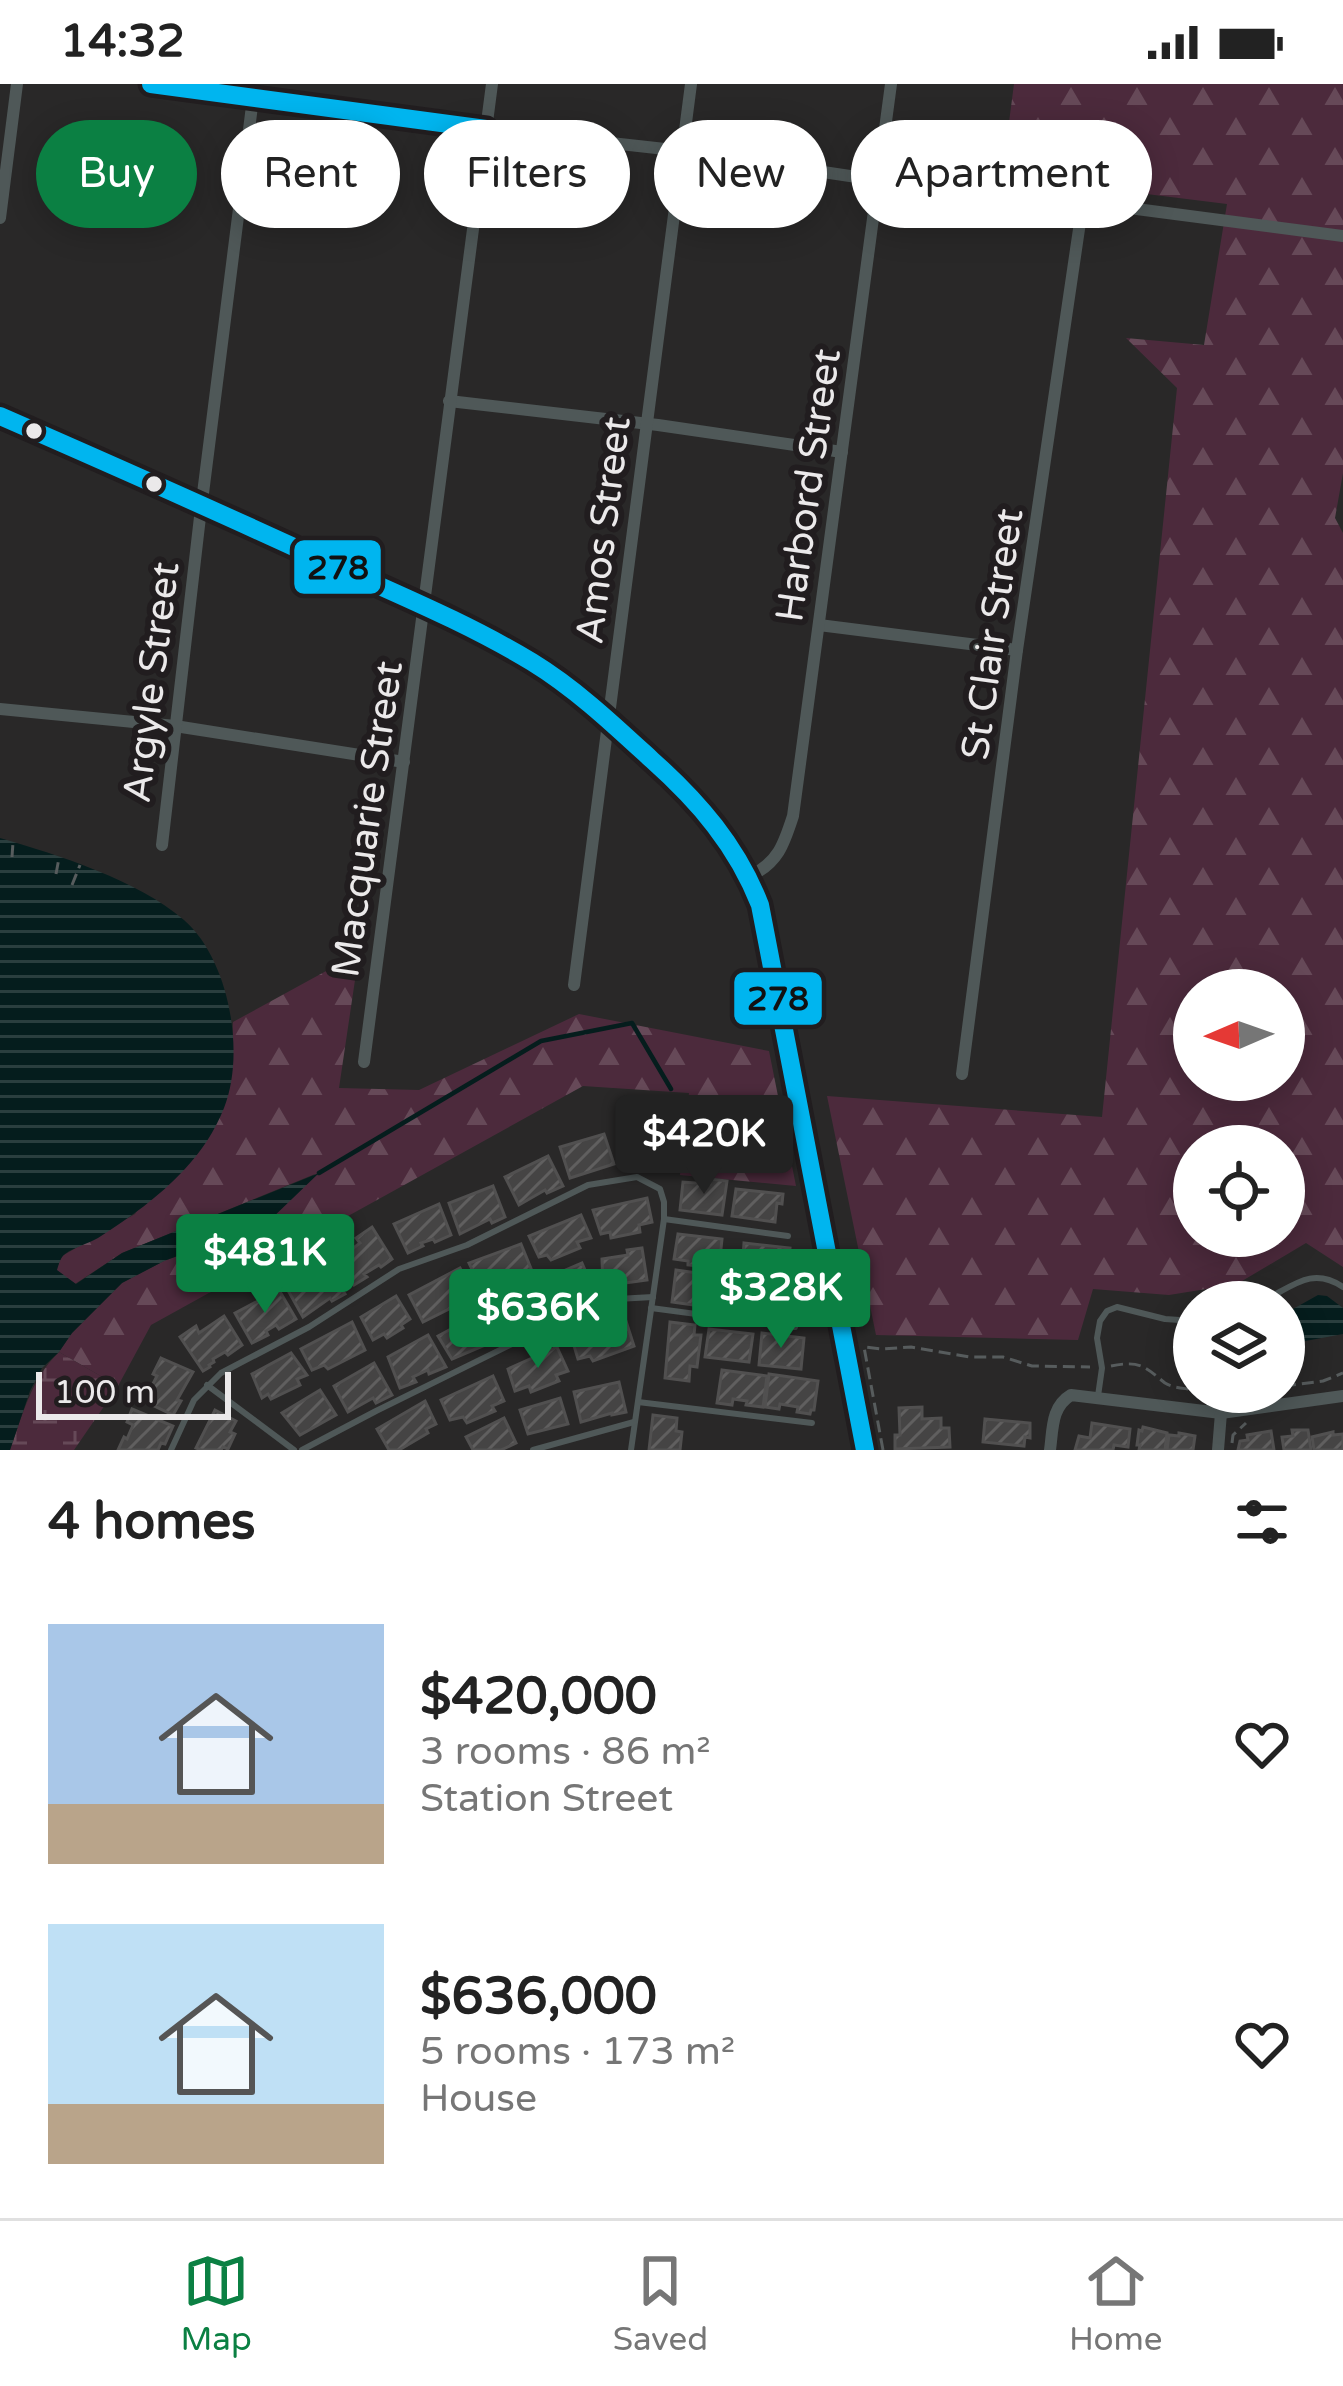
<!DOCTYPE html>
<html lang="en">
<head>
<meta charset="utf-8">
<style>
  :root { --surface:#fff; --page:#f6f6f6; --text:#222; --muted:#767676; --line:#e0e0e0; --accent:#0b8043 }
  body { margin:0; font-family:"Varela Round",sans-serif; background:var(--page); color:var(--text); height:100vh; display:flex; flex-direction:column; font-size:45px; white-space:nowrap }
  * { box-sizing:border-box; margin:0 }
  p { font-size:39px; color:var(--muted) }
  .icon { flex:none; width:66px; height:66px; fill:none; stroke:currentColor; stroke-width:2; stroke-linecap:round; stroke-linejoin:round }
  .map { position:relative; height:1366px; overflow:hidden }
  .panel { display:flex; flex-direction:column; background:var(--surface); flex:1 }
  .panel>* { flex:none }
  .banner { position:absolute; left:36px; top:36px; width:1272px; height:108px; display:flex; gap:24px }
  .needle { width:78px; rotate:268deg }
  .controls { position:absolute; left:1173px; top:885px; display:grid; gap:24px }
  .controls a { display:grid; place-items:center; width:132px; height:132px; border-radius:50%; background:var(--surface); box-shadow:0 6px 30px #0003; font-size:60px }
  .scale { position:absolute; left:36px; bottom:30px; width:195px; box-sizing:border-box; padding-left:12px; border:6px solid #ebe9ea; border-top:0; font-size:33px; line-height:42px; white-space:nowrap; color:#ebe9ea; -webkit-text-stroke:9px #211d1f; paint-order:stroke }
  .price { position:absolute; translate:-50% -102px; padding:0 27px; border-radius:12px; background:var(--accent); color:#fff; font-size:39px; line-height:78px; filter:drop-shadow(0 3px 6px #0008) }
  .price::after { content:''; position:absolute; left:50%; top:72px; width:36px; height:27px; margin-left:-18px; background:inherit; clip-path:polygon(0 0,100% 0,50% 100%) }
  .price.selected { background:#222; color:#fff }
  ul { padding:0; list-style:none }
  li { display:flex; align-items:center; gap:36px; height:300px; padding:0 48px }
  li span { display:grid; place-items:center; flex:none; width:336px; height:240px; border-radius:0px; color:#555 }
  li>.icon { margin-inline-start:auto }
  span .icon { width:144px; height:144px; fill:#fffc; stroke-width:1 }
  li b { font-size:51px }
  h2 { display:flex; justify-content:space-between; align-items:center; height:144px; padding:0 48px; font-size:51px }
  .pill { padding:0 42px; border-radius:54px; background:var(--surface); box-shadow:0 6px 30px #0003; font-size:42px; line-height:108px }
  .pill.selected { background:var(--accent); color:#fff }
  .status { display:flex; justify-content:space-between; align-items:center; height:84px; padding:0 60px; background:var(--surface); direction:ltr }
  .status svg { height:33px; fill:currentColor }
  .dock { display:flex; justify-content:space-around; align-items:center; height:168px; border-top:3px solid var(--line); background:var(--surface); font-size:33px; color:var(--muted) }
  .dock a { display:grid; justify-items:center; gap:6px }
  .dock .selected { color:var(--accent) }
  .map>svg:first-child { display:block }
  .forest { fill:url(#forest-firs); fill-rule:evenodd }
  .wetland { fill:url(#wetland-marsh) }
  .water { fill:url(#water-rules) }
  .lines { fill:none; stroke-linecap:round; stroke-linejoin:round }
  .stream { stroke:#051d1d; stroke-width:4.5 }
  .building { fill:url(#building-hatch); stroke:#515050; stroke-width:3 }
  .path { stroke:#575c5d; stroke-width:3; stroke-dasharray:12 6; stroke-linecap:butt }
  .service { stroke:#4f5858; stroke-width:6 }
  .minor { stroke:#4f5858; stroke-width:12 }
  .tertiary { stroke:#4f5858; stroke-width:15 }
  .bus-1-casing { stroke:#211d1f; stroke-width:27 }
  .bus-1 { stroke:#00b5ef; stroke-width:18 }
  .bus-dot { fill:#ebe9ea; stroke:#211d1f; stroke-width:4.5 }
  .labels { text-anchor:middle; stroke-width:12; stroke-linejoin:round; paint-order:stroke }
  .street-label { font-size:39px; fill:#ebe9ea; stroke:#211d1f }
  .line-badge { stroke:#211d1f; stroke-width:4.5 }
  .pale-badge-label { font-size:33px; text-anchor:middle; font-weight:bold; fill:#111 }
</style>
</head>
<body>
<div class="status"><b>14:32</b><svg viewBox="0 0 49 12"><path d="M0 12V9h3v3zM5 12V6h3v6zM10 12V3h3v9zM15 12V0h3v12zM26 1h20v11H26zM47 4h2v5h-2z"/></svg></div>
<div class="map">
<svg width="1343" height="1366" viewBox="0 0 1343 1366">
  <defs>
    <pattern id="forest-firs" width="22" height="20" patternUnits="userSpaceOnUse" patternTransform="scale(3)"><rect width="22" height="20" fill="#4c2a3c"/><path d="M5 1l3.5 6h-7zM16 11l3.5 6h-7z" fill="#664958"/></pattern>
    <pattern id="wetland-marsh" width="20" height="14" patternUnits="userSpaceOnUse" patternTransform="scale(3)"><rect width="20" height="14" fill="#4c2a3c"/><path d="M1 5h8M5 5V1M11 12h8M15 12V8" fill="none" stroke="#664958"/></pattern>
    <pattern id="water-rules" width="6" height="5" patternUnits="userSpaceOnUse" patternTransform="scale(3)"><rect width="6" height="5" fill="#051d1d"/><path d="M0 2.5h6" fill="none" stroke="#2a3e3e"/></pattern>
    <pattern id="building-hatch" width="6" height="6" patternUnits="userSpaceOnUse" patternTransform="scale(3)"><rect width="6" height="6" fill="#454444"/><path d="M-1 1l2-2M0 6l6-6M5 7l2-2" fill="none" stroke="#605f5f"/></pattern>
  </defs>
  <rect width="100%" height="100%" fill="#292828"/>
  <g class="forest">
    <path d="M1014 0H1343V389L1335 434 1343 449V1183L1306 1159 1237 1200 1169 1211 1093 1205 1078 1256 876 1251 827 1012 1102 1033 1177 304 1126 254 1204 261 1227 120 1002 92ZM1194 906H1284V996H1194ZM1194 1062H1284V1152H1194Z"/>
    <polygon points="359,869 339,1004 419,1006 579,930 769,967 796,1102 680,1091 689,1009 583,1002 151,1241 118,1302 59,1268 72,1249 122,1199 164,1177 266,1139 315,1090 122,1169 75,1200 56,1186 62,1172 135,1130 232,978 233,938"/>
  </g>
  <path class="wetland" d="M59 1268 118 1302 74 1366H10C23 1330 31 1295 59 1268Z"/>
  <g class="water">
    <path d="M0 754C58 771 138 796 184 836 229 875 246 969 224 1024 215 1047 201 1068 184 1086 159 1113 129 1134 98 1154 88 1160 74 1163 65 1170 60 1174 59 1180 57 1186L76 1200 122 1169 319 1089 267 1139 164 1177 122 1199 72 1249 59 1268 42 1284 30 1307 10 1366H0Z"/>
    <polygon points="1318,1211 1327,1212 1343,1224 1343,1250 1284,1261 1284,1230"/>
  </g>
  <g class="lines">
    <polyline class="stream" points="319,1089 541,957 632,939 671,1005"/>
  </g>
  <g class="building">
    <polygon points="631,1040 648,1042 647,1049 676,1051 671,1084 656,1083 656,1079 640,1077 639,1080 625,1079"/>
    <polygon points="604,1050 614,1080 570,1094 560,1063"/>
    <polygon points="548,1072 563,1102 547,1109 545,1106 519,1121 505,1093"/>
    <polygon points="710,1095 727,1097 722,1131 680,1126 683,1098 710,1100"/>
    <polygon points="493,1102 505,1133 492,1139 490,1135 460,1150 449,1119"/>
    <polygon points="736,1105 783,1110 782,1120 777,1119 775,1138 732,1132"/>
    <polygon points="647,1114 652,1138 639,1141 640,1148 611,1154 610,1148 601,1150 593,1126"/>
    <polygon points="439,1120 451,1151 435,1158 433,1155 421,1159 423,1162 408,1169 394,1140"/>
    <polygon points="581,1131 591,1154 577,1158 580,1164 551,1176 547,1171 539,1173 529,1152"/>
    <polygon points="372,1143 392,1175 381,1183 379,1181 364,1190 367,1193 354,1201 333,1171 347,1161 351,1166 360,1159 356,1154"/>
    <polygon points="678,1150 722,1155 719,1184 688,1181 688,1177 674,1175"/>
    <polygon points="744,1159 790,1164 787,1191 771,1188 771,1192 747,1189 748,1185 742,1184"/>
    <polygon points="521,1160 532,1187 482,1207 469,1179"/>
    <polygon points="642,1164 647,1196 603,1202 602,1175 628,1171 627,1166"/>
    <polygon points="582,1179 595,1209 581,1216 579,1213 565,1217 566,1220 553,1226 545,1214 540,1197"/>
    <polygon points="326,1181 345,1210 332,1217 330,1214 303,1233 285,1201 300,1192 303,1196"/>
    <polygon points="460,1184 471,1206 458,1212 461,1219 423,1238 409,1211"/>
    <polygon points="676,1186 726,1193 722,1225 672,1218"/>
    <polygon points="741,1195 792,1202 787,1232 773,1230 773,1227 741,1226"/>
    <polygon points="525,1201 544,1234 528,1241 525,1237 513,1243 515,1248 499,1255 486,1225 513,1211 511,1207"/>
    <polygon points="279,1206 296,1235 279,1245 276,1241 266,1247 268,1251 252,1259 235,1229"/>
    <polygon points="396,1212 410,1235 401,1241 403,1244 387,1254 384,1250 373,1256 361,1233"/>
    <polygon points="477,1231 490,1259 452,1275 438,1252"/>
    <polygon points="224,1232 242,1261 228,1271 225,1268 213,1275 214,1278 209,1281 210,1283 203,1287 180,1253 196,1242 199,1249"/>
    <polygon points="625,1234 634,1262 593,1277 590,1272 578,1275 571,1252"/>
    <polygon points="352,1238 365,1266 328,1285 324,1281 312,1286 301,1265"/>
    <polygon points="670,1238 695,1241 694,1251 701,1251 697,1283 690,1282 689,1297 665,1294"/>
    <polygon points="709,1245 753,1250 749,1278 705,1273"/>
    <polygon points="762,1249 804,1254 801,1285 759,1281"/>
    <polygon points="428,1251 446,1283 429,1290 428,1286 413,1293 416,1298 400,1304 388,1273"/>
    <polygon points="557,1263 568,1287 556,1291 559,1297 531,1308 529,1302 515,1307 508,1285"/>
    <polygon points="291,1269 307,1291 297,1295 300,1301 271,1315 268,1310 262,1314 252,1290"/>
    <polygon points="161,1274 193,1288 177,1316 181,1317 173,1331 144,1317 157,1292 153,1290"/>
    <polygon points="374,1279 392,1311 376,1319 373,1314 348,1328 334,1302"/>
    <polygon points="722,1286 767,1292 763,1323 746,1321 747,1317 733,1315 732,1321 717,1319"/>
    <polygon points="769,1290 818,1297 814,1326 811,1326 810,1330 797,1328 798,1323 780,1320 779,1325 765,1323"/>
    <polygon points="493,1292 504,1317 492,1322 495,1327 467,1339 463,1333 450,1336 441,1316"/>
    <polygon points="619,1298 626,1328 612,1331 612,1329 581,1338 574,1308"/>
    <polygon points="320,1306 336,1331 300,1351 282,1329"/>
    <polygon points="560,1314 568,1340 528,1350 520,1326"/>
    <polygon points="425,1317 436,1340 426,1345 428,1349 399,1366 389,1366 377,1345"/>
    <polygon points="922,1323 922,1335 941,1334 941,1344 949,1344 950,1363 895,1365 895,1351 900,1351 899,1324"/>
    <polygon points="132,1325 173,1342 165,1360 161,1359 158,1366 118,1366 124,1353 127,1355 133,1341 127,1338"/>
    <polygon points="215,1326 236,1337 230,1348 235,1350 228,1365 223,1363 221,1366 201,1366 196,1364"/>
    <polygon points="653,1331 677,1334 676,1347 682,1348 680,1366 649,1366"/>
    <polygon points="504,1334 516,1359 501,1366 473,1366 466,1353"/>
    <polygon points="985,1335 1030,1339 1030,1354 1025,1353 1024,1362 983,1358"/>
    <polygon points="1092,1339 1130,1345 1128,1363 1114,1361 1113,1366 1075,1366 1079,1352 1090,1354"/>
    <polygon points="1143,1343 1167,1349 1165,1366 1139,1366 1140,1361 1137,1361 1139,1346 1142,1347"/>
    <polygon points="1292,1346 1308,1346 1311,1366 1284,1366 1282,1353 1293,1352"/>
    <polygon points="1271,1347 1274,1366 1238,1366 1240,1357 1248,1356 1247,1351"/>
    <polygon points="1333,1348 1333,1351 1343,1350 1343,1366 1314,1366 1312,1353"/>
    <polygon points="1179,1349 1195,1352 1193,1366 1167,1366 1169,1351 1179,1352"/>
  </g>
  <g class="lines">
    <g class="path">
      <polyline points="12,773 13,758"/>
      <polyline points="56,790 59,774"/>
      <polyline points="72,801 80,781"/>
      <path d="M1111 1282C1140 1276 1145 1283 1165 1299 1173 1304 1184 1304 1194 1306"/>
      <polyline points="1284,1302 1323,1297 1343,1289"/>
      <polyline points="1209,1308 1237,1308"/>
      <polyline points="1232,1359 1233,1351 1246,1339"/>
      <polyline points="883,1366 864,1263 882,1265 911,1263 970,1273 1003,1273 1032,1282 1090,1283"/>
    </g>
    <g class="service">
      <polyline points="664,1135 788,1152"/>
      <path d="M1261 1218C1291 1204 1311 1181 1343 1203"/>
      <polyline points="651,1224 795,1243"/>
      <polyline points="207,1301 294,1366"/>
      <polyline points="1098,1312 1102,1284 1097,1254 1100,1237 1107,1227 1117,1223 1165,1235 1194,1237"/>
      <polyline points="638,1318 812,1339"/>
      <polyline points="171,1366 194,1316 221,1289 309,1243 399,1185 467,1161 588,1101 637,1093 660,1105 664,1118 664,1135 631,1366"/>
      <polyline points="302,1366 376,1327 571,1231 617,1215 653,1213"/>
      <polyline points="533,1366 634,1338"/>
    </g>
    <g class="minor">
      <polyline points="151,0 486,45 683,67 870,95 1083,118 1343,152"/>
      <polyline points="0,134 17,0"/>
      <polyline points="449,317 658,341 842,368"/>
      <polyline points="819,541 1017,566"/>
      <polyline points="0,625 175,642 404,678"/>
      <polyline points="162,761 200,433 253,14"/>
      <path d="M750 792C778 779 784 760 793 732L891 0"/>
      <polyline points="574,901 691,0"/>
      <polyline points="364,978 492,0"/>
      <polyline points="962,990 1017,566 1083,118"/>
      <path d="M1050 1366C1053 1345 1051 1323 1071 1311L1221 1329 1343 1312"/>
      <polyline points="1218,1366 1221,1329"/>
    </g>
    <path class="tertiary" d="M0 332C115 382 229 433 343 486 406 515 472 542 532 578 566 599 596 625 625 651 680 700 737 749 760 821L865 1366"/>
    <g class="bus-1-casing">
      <g id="bus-1">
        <polyline points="151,0 486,45"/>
        <path d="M0 332C103 377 207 423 309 470 384 505 461 535 532 578 576 605 614 641 652 676 699 718 737 762 760 821L865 1366"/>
      </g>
    </g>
    <use href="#bus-1" class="bus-1"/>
  </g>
  <g class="bus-dot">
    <circle cx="34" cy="347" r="10"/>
    <circle cx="154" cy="400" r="10"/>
  </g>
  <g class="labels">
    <g class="street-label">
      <text transform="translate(807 401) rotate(-82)" y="14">Harbord Street</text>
      <text transform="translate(602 446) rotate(-83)" y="14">Amos Street</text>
      <text transform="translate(991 550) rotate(-82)" y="14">St Clair Street</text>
      <text transform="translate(150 598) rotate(-83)" y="14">Argyle Street</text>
      <text transform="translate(366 735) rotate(-82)" y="14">Macquarie Street</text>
    </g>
  </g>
  <g class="line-badge">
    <rect x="292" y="454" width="91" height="58" rx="12" fill="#00b5ef"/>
    <rect x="732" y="886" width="92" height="57" rx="12" fill="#00b5ef"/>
  </g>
  <g class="pale-badge-label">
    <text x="338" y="495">278</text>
    <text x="778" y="926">278</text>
  </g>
</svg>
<div class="controls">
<a><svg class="needle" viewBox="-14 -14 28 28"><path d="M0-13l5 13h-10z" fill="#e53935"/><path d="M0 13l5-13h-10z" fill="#767676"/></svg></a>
<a><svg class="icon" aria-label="locate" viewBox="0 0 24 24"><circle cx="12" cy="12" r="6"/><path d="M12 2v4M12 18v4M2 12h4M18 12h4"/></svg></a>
<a><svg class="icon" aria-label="layers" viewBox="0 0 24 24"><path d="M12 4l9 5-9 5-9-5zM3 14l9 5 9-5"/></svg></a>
</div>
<div class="scale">100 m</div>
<b class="price selected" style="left:704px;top:1113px">$420K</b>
<b class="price" style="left:265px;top:1232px">$481K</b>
<b class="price" style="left:781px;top:1267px">$328K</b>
<b class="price" style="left:538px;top:1287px">$636K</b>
<div class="banner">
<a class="pill selected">Buy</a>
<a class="pill">Rent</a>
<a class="pill">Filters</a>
<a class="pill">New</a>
<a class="pill">Apartment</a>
</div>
</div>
<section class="panel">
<h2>4 homes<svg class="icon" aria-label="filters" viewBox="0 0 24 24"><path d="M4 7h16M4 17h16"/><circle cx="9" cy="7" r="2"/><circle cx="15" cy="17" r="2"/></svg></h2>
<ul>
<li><span style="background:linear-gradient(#a9c7e8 75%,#b9a48a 0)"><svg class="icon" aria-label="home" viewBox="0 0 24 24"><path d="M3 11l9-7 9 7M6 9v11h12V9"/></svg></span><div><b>$420,000</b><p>3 rooms · 86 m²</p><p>Station Street</p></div><svg class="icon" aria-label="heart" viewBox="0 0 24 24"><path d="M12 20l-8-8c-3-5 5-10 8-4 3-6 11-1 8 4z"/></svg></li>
<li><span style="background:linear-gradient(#bfe0f5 75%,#b9a48a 0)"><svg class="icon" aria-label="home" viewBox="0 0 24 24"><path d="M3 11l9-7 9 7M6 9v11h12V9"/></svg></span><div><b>$636,000</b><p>5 rooms · 173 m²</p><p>House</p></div><svg class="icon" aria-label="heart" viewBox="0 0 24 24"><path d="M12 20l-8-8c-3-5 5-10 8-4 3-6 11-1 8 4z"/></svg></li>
</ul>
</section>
<nav class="dock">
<a class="selected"><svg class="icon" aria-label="map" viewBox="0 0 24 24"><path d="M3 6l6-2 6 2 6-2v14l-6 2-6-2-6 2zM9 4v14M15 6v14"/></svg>Map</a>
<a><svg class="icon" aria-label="saved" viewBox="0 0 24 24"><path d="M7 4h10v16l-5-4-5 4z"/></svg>Saved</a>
<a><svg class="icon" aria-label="home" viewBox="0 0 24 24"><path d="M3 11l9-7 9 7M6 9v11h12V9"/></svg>Home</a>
</nav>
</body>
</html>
